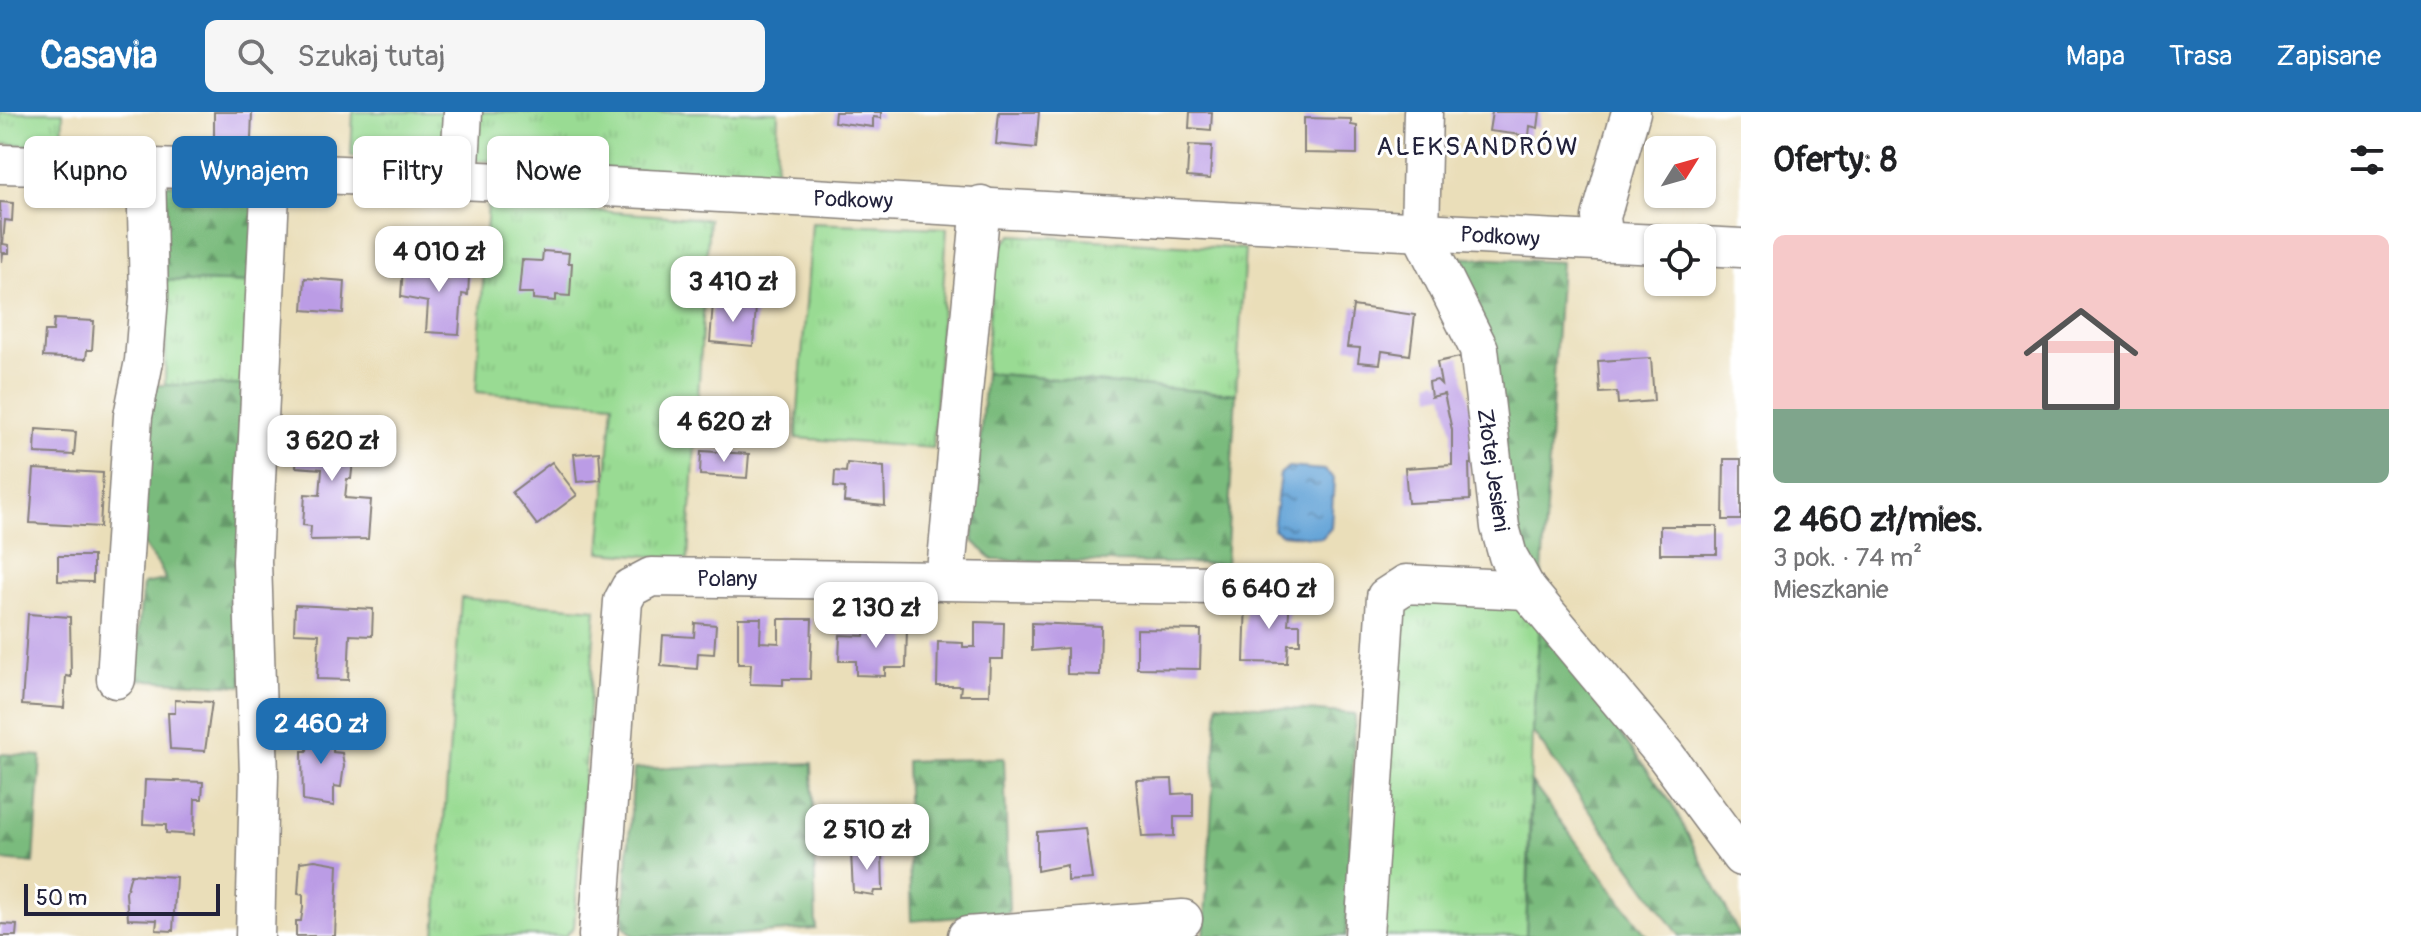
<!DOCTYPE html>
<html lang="pl">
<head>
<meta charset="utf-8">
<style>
  :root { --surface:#fff; --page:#f6f6f6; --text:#202124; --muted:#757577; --line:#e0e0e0; --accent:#1f6fb2 }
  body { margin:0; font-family:Pangolin,sans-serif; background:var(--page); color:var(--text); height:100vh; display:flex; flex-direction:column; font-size:30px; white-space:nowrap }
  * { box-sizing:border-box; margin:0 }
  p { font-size:26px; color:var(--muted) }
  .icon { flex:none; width:44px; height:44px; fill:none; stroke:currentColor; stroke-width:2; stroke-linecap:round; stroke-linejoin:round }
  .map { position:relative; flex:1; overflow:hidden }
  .sheet { display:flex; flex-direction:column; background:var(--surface); width:680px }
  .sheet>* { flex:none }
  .guide { position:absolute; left:24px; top:24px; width:760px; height:72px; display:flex; gap:16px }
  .needle { width:52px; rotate:53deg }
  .tools { position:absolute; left:1644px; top:24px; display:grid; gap:16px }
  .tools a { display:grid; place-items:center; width:72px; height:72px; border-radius:12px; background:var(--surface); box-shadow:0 2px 6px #0004; font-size:40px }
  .scale { position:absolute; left:24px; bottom:20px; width:196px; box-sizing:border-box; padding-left:8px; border:4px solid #22223b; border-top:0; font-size:22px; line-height:28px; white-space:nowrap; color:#22223b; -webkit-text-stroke:6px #fff; paint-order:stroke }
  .price { position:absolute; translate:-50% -68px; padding:0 18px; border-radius:16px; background:#fff; color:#222; font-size:26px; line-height:52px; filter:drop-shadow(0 2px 4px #0008) }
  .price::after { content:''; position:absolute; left:50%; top:48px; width:24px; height:18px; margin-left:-12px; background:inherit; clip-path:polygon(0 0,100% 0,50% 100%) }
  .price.selected { background:var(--accent); color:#fff }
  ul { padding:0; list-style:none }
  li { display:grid; align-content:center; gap:16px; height:424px; padding:0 32px }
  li+li { border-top:2px solid var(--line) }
  li span { display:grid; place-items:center; height:248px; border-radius:12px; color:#555 }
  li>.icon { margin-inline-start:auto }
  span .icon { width:144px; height:144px; fill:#fffc; stroke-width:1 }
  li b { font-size:34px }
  h2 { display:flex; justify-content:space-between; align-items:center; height:96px; padding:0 32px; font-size:34px }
  .chip { padding:0 28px; border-radius:12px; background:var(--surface); box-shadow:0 2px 6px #0004; font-size:28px; line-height:72px }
  .chip.selected { background:var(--accent); color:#fff }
  header { display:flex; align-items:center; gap:48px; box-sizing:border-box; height:112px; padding:0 40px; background:var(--accent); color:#fff }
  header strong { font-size:38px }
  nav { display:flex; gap:44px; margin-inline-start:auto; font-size:28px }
  .search { width:560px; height:72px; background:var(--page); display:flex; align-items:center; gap:20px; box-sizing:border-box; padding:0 28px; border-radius:12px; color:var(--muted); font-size:30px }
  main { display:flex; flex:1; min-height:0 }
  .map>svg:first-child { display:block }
  .grass { fill:url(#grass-tufts); stroke:#5e7e67; stroke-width:2 }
  .forest { fill:url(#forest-firs); stroke:#4e6e5c; stroke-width:2 }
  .water { fill:url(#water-ripples); stroke:#44648a; stroke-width:2 }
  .building { fill:#bb9ce5 }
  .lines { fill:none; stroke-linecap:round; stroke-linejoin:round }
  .minor-casing { stroke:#86807a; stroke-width:41 }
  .minor { stroke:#fff; stroke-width:38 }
  .labels { text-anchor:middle; stroke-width:6; stroke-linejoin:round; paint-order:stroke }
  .street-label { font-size:22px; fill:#22223b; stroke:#fff }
  .quarter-label { font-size:26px; letter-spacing:2px; fill:#22223b; stroke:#fff }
</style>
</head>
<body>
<header>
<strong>Casavia</strong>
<div class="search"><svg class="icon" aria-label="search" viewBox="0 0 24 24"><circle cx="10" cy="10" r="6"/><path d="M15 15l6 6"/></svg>Szukaj tutaj</div>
<nav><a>Mapa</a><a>Trasa</a><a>Zapisane</a></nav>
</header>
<main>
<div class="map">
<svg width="1741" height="824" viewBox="0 0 1741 824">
  <defs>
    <pattern id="grass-tufts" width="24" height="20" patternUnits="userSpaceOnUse" patternTransform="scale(2)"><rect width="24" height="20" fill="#99db93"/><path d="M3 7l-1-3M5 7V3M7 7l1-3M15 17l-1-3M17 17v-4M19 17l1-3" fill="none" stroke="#84bc80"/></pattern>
    <pattern id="forest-firs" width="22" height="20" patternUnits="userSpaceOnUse" patternTransform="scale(2)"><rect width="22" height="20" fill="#7abb7d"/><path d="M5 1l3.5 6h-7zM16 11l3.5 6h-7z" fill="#649868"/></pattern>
    <pattern id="water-ripples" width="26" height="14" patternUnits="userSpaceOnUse" patternTransform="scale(2)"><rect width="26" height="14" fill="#66a5d8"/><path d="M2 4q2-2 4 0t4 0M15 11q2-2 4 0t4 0" fill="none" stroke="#5486b0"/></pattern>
  </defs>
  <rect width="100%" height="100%" fill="#fff"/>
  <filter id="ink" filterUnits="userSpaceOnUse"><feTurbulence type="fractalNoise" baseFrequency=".0125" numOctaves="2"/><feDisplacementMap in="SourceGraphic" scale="16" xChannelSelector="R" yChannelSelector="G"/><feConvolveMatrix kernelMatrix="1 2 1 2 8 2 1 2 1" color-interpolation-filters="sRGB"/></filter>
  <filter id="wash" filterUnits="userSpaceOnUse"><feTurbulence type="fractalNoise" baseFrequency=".006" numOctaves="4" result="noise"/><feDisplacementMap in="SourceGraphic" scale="32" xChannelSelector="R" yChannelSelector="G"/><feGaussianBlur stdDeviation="1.8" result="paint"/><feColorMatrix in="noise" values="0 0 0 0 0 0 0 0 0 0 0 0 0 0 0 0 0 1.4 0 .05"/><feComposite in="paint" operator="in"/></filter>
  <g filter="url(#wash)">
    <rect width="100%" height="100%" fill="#eadeb9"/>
    <g class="grass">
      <polygon points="0,0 63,0 62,34 0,32"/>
      <polygon points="353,0 451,0 448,47 351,44"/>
      <polygon points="476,0 778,0 776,60 628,58 473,48"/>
      <polygon points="488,91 709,107 688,447 600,440 613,291 476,280"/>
      <polygon points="812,111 947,116 933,336 796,326"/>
      <polygon points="1012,123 1245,137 1236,282 985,261 994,141"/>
      <polygon points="158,168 257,171 249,273 165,273 166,221 155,210"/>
      <polygon points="461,486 596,497 574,815 565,824 435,824"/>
      <polygon points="1394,487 1528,494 1540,512 1532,619 1526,824 1379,824"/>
    </g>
    <g class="forest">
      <polygon points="156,71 261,79 257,171 158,168"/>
      <polygon points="1449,145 1561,150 1541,479 1528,455"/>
      <polygon points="985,261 1236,282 1226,452 993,448 973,429"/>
      <path d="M148 273H249L242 574 133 567 143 472 165 468C161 449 145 442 139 422Z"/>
      <polygon points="1540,512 1672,692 1740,824 1680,824 1532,619"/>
      <polygon points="1218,591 1355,602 1346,824 1204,824"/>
      <polygon points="0,642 41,644 34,751 0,748"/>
      <polygon points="1004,646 1009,801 911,809 906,649"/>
      <polygon points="812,651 816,817 720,824 634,824 623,813 634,657"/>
      <polygon points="1532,671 1647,824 1526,824"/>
    </g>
    <polygon class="water" points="1288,355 1324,358 1334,366 1331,416 1322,426 1280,422 1273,417 1280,362"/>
    <g id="blocks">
      <g class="building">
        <polygon points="214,0 252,0 251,28 214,25"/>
        <polygon points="835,0 881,0 881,6 873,5 873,15 834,10"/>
        <polygon points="999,0 1039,0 1036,36 996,32"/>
        <polygon points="1190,0 1212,0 1211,18 1189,16"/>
        <polygon points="1492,0 1540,0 1538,16 1530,14 1529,24 1489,19"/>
        <polygon points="1304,6 1351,7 1351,13 1357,14 1357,42 1304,41"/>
        <polygon points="1189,33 1212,34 1210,67 1187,65"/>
        <polygon points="0,90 13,91 12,109 5,108 3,132 9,133 9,141 3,141 2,150"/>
        <polygon points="543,139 569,141 568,151 572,151 570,184 556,183 556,189 533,187 533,181 519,181 522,148 542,149"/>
        <polygon points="447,147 470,148 468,183 462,182 459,222 426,220 428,190 401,185 403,155 439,158 439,163 446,163"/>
        <polygon points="305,166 345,169 343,201 303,198"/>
        <polygon points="713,191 756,195 753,234 710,230"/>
        <polygon points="1353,194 1415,203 1410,243 1382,239 1380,252 1358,250 1360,236 1347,235"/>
        <polygon points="54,207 94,209 92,238 87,238 86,247 43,245 45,219 53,219"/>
        <polygon points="1460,245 1475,314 1471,315 1472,352 1469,352 1470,388 1408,391 1405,356 1452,353 1452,318 1444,282 1431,285 1429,270 1437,268 1441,272 1437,250"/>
        <polygon points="1651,246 1654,289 1618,292 1617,280 1600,281 1598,249"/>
        <polygon points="304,308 357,314 351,367 347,367 345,386 371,388 368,427 310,428 311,414 303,413 305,382 320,383 322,357 296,355 298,330 304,330"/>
        <polygon points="36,317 76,320 74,343 35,341"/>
        <polygon points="701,339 749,342 747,366 700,363"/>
        <polygon points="599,340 601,368 577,370 574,342"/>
        <polygon points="1724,347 1741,347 1741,408 1723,408"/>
        <polygon points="552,350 577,383 537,413 512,380"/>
        <polygon points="847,351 884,355 885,394 844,390 845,376 834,375 835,359 846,360"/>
        <polygon points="34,357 103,361 100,415 30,411"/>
        <rect x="1660" y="414" width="57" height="28"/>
        <polygon points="58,444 93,444 93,470 58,469"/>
        <polygon points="1246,487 1290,488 1288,512 1300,512 1300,532 1288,532 1287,551 1244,550"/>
        <polygon points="295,493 373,497 372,524 350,523 348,568 317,567 319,522 294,521"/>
        <polygon points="28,502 70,505 71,565 66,564 64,596 22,593"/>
        <polygon points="738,506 761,506 760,530 779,531 779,507 812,507 810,567 783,567 783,573 750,572 751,552 738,552"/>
        <polygon points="975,510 1004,511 1003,547 990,547 989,583 960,583 961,574 937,574 938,530 963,531 963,535 975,535"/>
        <polygon points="695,511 716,513 714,542 698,541 697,557 661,554 663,523 694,525"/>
        <polygon points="1032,511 1101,514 1100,563 1067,562 1067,536 1032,539"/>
        <polygon points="865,515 907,515 906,556 885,556 885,564 856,563 856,549 839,549 840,523 864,524"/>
        <polygon points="1137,517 1201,518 1200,557 1137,556"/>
        <polygon points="175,588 212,590 205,639 170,637 168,601 175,601"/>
        <polygon points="308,611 335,613 333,640 342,641 344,654 341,675 334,674 334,694 303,689 302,639 307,639"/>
        <polygon points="1172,667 1173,682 1193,681 1193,705 1174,705 1174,724 1142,725 1136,668"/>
        <polygon points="145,668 203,670 202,687 195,687 194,723 166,721 166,713 143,712"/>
        <polygon points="1085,716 1092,767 1067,769 1067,753 1037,759 1037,720"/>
        <polygon points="882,739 883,779 874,779 873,783 853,780 851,740"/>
        <polygon points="315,748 338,752 335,824 296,824 296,809 301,809 303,796 303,783 298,782 300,750"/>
        <polygon points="131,762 176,765 173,819 156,818 157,808 128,807 126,781"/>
        <polygon points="0,812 17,813 16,824 0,824"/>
      </g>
    </g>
  </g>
  <g filter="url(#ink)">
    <use href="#blocks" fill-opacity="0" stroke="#86807a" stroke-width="2"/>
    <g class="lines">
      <g class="minor-casing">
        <g id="minor">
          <polyline points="1423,0 1420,119 1479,237 1500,415 1508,444 1527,478 1666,644 1741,745"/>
          <path d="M0 52C553 64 1105 106 1658 132"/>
          <polyline points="459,70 463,0"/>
          <polyline points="1604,130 1601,105 1631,0"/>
          <polyline points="1702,134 1741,136"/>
          <polyline points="945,469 1213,473"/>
          <polyline points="116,567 133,304 144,249 149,185 146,55"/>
          <polyline points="255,824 259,663 252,449 271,62"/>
          <polyline points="598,824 623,489 630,476 651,465 945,469 981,93"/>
          <polyline points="967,824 1183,807"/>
          <polyline points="1364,824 1386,485 1406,472 1527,478"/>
        </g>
      </g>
      <use href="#minor" class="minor"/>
    </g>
  </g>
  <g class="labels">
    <g class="street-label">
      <text transform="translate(853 87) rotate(2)" y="8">Podkowy</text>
      <text transform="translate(1500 124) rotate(4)" y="8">Podkowy</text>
      <text transform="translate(1494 358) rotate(82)" y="8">Złotej Jesieni</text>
      <text x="727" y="474">Polany</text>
    </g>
    <g class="quarter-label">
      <text x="1478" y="43">ALEKSANDRÓW</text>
    </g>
  </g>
</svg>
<div class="tools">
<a><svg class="needle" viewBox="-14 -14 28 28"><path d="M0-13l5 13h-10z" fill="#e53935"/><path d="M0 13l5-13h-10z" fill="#757577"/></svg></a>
<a><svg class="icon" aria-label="locate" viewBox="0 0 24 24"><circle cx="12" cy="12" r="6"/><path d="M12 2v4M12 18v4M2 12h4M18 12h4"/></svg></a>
</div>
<div class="scale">50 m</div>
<b class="price" style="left:439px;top:182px">4 010 zł</b>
<b class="price" style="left:733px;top:212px">3 410 zł</b>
<b class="price" style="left:724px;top:352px">4 620 zł</b>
<b class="price" style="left:332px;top:371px">3 620 zł</b>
<b class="price" style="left:1269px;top:519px">6 640 zł</b>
<b class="price" style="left:876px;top:538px">2 130 zł</b>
<b class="price selected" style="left:321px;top:654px">2 460 zł</b>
<b class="price" style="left:867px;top:760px">2 510 zł</b>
<div class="guide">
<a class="chip">Kupno</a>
<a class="chip selected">Wynajem</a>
<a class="chip">Filtry</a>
<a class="chip">Nowe</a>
</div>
</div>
<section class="sheet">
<h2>Oferty: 8<svg class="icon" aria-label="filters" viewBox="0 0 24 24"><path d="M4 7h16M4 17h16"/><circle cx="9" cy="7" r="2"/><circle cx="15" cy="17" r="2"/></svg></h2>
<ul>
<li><span style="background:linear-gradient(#f6c9c9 70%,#7fa58c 0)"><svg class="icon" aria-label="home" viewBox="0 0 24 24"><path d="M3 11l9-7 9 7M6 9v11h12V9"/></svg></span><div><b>2 460 zł/mies.</b><p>3 pok. · 74 m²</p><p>Mieszkanie</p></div></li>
</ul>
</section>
</main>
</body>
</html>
